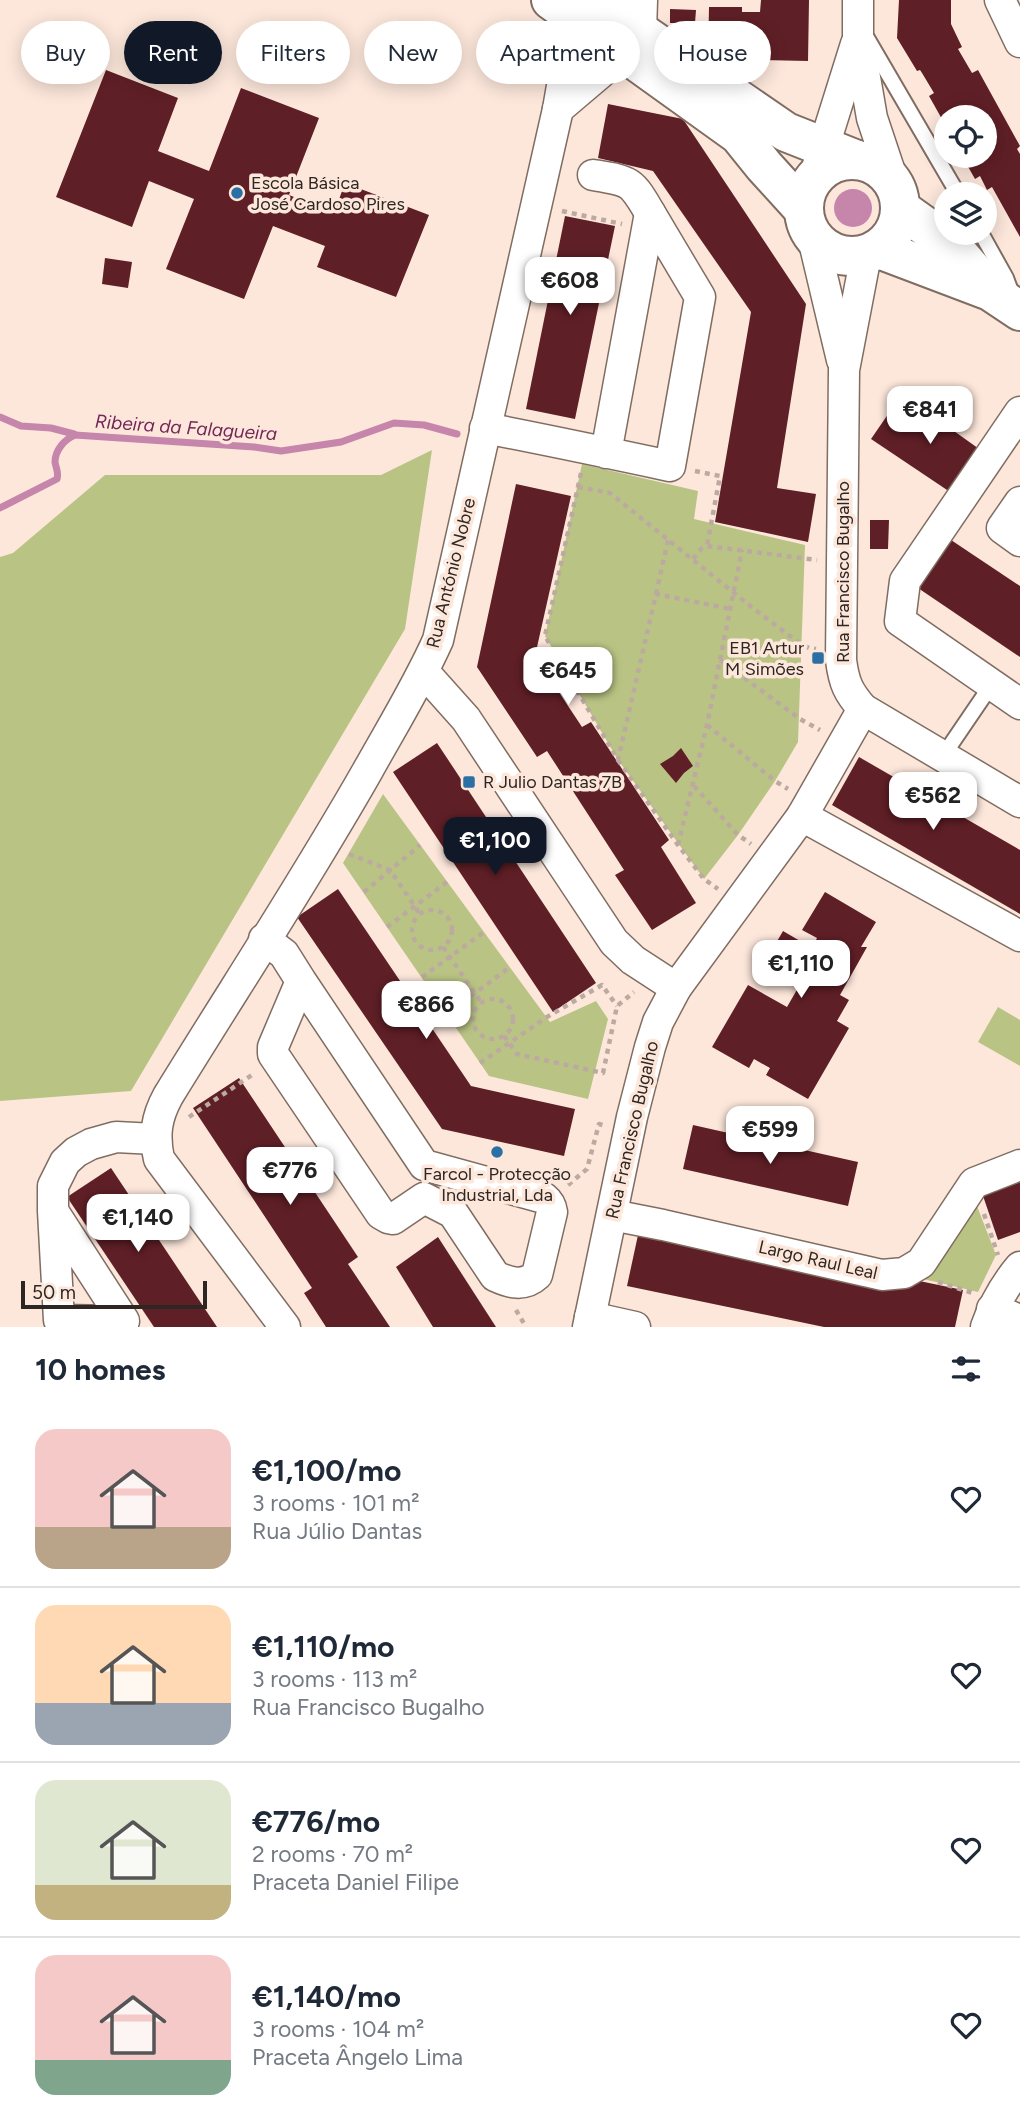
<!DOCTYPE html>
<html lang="en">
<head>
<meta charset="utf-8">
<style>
  :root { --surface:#fff; --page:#f6f6f7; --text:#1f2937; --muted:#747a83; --line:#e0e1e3; --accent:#111827 }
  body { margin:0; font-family:Figtree,sans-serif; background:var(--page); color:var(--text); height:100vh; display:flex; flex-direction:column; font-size:26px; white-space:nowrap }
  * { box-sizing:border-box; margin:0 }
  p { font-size:23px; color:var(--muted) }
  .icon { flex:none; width:38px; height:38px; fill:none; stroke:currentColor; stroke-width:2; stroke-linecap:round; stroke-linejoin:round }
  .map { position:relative; height:1327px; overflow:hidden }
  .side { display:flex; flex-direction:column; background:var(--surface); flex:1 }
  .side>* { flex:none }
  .hud { position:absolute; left:21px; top:21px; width:978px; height:63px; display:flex; gap:14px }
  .fabs { position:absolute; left:934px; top:105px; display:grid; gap:14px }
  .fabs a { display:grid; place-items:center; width:63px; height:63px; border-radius:50%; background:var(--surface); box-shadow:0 4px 18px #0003; font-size:35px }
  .scale { position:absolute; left:21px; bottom:18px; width:186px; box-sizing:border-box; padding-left:7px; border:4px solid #2e2622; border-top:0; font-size:19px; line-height:24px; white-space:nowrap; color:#2e2622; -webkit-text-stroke:5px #fde7db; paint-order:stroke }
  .price { position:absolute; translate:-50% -60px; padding:0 16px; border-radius:14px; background:#fff; color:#222; font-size:23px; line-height:46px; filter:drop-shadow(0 2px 4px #0008) }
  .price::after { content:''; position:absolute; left:50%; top:42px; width:21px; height:16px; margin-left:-10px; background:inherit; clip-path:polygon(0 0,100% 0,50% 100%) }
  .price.current { background:var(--accent); color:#fff }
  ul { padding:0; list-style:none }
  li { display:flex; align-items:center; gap:21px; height:175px; padding:0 35px }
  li+li { border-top:2px solid var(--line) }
  li span { display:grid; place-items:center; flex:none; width:196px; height:140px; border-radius:21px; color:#555 }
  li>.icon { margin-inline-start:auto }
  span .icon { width:84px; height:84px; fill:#fffc; stroke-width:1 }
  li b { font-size:30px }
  h2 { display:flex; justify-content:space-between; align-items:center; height:84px; padding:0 35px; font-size:30px }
  .chip { padding:0 24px; border-radius:32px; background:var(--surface); box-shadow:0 4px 18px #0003; font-size:24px; line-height:63px }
  .chip.current { background:var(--accent); color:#fff }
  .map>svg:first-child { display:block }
  .green { fill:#b9c484 }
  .water { fill:#c685ab }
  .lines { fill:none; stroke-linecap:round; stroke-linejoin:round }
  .stream { stroke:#c685ab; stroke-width:7 }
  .building { fill:#5f1f26 }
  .lane-casing { stroke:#806d62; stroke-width:18 }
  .street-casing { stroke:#806d62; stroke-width:33 }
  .secondary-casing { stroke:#806d62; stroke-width:42 }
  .path { stroke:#bcaaa1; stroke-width:4.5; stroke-dasharray:5 5; stroke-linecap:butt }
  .lane { stroke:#fff; stroke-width:14 }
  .street { stroke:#fff; stroke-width:30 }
  .secondary { stroke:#fff; stroke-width:38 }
  .poi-dot { fill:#2a70a5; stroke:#fde7db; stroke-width:2.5 }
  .labels { text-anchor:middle; stroke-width:7; stroke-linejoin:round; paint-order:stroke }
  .poi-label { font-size:18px; fill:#2e2622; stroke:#fde7db; text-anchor:start }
  .street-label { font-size:18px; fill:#2e2622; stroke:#fde7db }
  .water-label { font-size:19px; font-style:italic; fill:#732658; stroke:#fde7db }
</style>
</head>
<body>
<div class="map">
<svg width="1020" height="1327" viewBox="0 0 1020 1327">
  <rect width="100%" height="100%" fill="#fde7db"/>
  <g class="green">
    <polygon points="432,450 405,629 131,1091 0,1101 0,557 13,553 105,475 381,475"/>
    <polygon points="582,464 698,491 694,519 805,545 798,742 775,781 738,835 704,879 618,760 545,636"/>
    <polygon points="383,794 550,1022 596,1001 608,1019 588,1099 489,1076 343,863"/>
    <polygon points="998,1007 1020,1020 1020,1066 978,1042"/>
    <polygon points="975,1201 996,1255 978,1292 919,1278"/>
  </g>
  <circle class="water" cx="853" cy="208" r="19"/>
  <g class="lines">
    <g class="stream">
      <polyline points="0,417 21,426 51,428 74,434"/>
      <path d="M0 508 57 479C59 472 56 469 55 462 55 450 65 439 75 435L254 447 281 451 341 442 394 423 424 425 457 434"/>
    </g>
  </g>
  <g class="building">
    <polygon points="761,0 809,0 808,61 708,59 709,7 742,7 742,12 760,12"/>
    <polygon points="899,0 951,0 951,24 962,47 958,49 972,73 978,70 1020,146 1017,149 1020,154 1020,237 992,187 987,190 980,176 975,179 962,156 985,156 985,117 947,117 947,128 929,96 934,93 922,73 920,70 917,71 897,38"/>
    <polygon points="670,9 696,10 695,23 670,23"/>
    <polygon points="106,70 178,98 158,151 209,171 241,88 319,118 289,195 334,213 345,183 429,215 396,297 317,267 325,246 273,226 244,299 166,269 194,199 149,181 132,227 56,197"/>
    <polygon points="608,104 683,119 806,304 777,488 816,494 808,542 715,522 751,312 653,171 598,158"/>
    <polygon points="565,216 615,226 575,419 526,409"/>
    <polygon points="105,258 132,262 128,288 102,284"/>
    <polygon points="902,394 989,456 959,498 871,439"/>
    <polygon points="516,484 571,496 535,656 582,727 591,722 669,840 661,847 696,903 652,930 615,875 624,870 547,751 537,757 477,667"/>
    <polygon points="870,520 889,520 888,549 870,549"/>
    <polygon points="951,540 1020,586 1020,657 918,588"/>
    <polygon points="437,743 596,983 553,1012 393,772"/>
    <polygon points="681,748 693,766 684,773 676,783 660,764 673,756"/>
    <polygon points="859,757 1020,850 1020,914 832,805"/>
    <polygon points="338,889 471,1086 575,1109 564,1156 442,1129 297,917"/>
    <polygon points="825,892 876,922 861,947 867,947 840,995 849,1000 837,1021 849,1028 808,1099 766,1075 770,1068 754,1059 749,1068 712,1047 748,985 787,1007 802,981 789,974 783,985 760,971 783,931 812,948 817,938 802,930"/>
    <polygon points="239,1078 358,1257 348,1264 390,1327 326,1327 304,1293 312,1288 193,1108"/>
    <polygon points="693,1125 858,1162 848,1206 683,1169"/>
    <polygon points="111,1168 217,1327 154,1327 67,1197"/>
    <polygon points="1020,1173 1020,1232 998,1240 980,1187"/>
    <polygon points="638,1235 895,1276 963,1290 955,1327 824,1327 627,1286"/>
    <polygon points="438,1237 496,1327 433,1327 396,1267"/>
  </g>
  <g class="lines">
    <g class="lane-casing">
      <g id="lane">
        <polyline points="867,38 958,194"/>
        <polyline points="981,233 1006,278 1013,297"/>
        <polyline points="943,756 992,684"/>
      </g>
    </g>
    <g class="street-casing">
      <g id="street">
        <polyline points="858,0 858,37 872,118 893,181"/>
        <polyline points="1000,0 1020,42"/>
        <polyline points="641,32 642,0"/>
        <polyline points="558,109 624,53"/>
        <path d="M593 175C630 181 631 180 650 213"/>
        <polyline points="814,178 856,44"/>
        <polyline points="813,238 842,360"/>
        <path d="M866 255 844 370 841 660C844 683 848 692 863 709L1020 802"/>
        <polyline points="1020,412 905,581 900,621 1020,704"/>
        <path d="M485 428C547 440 609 453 670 466L700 297 650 213 606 453"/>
        <polyline points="1020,502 1002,528 1020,541"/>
        <polyline points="424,672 466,719 614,942 633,960 676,988"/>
        <polyline points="802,816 1020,936"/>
        <path d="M264 939 284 954 301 981 273 1047V1054L381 1214 388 1218 393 1219 424 1198 453 1213 495 1276C510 1283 524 1287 537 1275L552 1212C551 1205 549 1202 544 1198L424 1165 301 981"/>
        <polyline points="53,1211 59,1320 124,1321 53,1211 53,1186 65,1162 76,1152 91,1144 116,1137 155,1139"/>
        <polyline points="612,1215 663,1225 882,1275 904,1273 921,1263 974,1183 1020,1165"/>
        <polyline points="992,1309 1020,1320"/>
        <polyline points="590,1317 635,1327"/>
        <path d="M285 1327 159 1159C154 1135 156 1118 168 1096 235 987 305 881 368 770 392 727 418 685 438 640L558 109 574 17"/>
        <polyline points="588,1327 632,1117 650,1047 658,1022 676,988 802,816 863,709"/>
        <path d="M986 1327C994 1304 1004 1286 1020 1267"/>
      </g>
    </g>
    <g class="secondary-casing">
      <g id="secondary">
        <polyline points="551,0 739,135 764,166 804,210"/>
        <polyline points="594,0 786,132 857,160"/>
        <circle cx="852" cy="208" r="48"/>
        <polyline points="901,209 950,244 987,287"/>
        <polyline points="879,249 990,291 1020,311"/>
      </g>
    </g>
    <g class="path">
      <polyline points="562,211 622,224"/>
      <polyline points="695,471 720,476 707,546"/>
      <polyline points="581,473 545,636 618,760 656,594 731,609"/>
      <polyline points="578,487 610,493 749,605 799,643 809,648 816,649"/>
      <polyline points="693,559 702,548 707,546 817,560"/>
      <polyline points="656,594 668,540"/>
      <polyline points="720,660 800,719 820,730"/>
      <polyline points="707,725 775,781 788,789"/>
      <polyline points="618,760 678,845 704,879 718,889"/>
      <polyline points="694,786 738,835 751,844"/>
      <polyline points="678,845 707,725 742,550"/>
      <polyline points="349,854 390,870 420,914"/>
      <polyline points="364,892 420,845"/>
      <circle cx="432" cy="930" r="20"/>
      <polyline points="387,927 447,882"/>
      <polyline points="443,947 481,1002"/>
      <polyline points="422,977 484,932"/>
      <circle cx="493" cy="1019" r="20"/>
      <polyline points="447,1014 510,967"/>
      <polyline points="504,1036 517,1054 603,1073 617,1006 634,992"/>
      <polyline points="480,1063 547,1017 602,985 617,1006"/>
      <polyline points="189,1117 255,1073"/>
      <polyline points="568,1185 587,1169 599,1124 606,1126"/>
      <polyline points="984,1214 998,1255"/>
      <polyline points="938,1282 973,1293"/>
      <polyline points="516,1310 526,1327"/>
    </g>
    <use href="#lane" class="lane"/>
    <use href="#street" class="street"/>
    <use href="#secondary" class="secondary"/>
  </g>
  <g class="poi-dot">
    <circle cx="237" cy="193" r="7"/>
    <rect x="811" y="651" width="14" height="14" rx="3.5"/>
    <rect x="462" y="775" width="14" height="14" rx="3.5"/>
    <circle cx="497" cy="1152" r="7"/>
  </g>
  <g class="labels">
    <g class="poi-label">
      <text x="251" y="189">Escola Básica<tspan x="251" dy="21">José Cardoso Pires</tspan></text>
      <text x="804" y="654" text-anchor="end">EB1 Artur<tspan x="804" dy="21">M Simões</tspan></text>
      <text x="483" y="788">R Julio Dantas 7B</text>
      <text x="497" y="1180" text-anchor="middle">Farcol - Protecção<tspan x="497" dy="21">Industrial, Lda</tspan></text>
    </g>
    <g class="street-label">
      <text transform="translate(843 572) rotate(-90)" y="6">Rua Francisco Bugalho</text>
      <text transform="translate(451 573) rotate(-76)" y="6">Rua António Nobre</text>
      <text transform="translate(632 1130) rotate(-77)" y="6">Rua Francisco Bugalho</text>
      <text transform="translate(818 1260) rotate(13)" y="6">Largo Raul Leal</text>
    </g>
    <g class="water-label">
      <text transform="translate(186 427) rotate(4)" y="7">Ribeira da Falagueira</text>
    </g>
  </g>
</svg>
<div class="fabs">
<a><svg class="icon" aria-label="locate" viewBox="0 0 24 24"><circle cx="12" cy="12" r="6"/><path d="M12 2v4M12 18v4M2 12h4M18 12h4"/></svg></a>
<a><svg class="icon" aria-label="layers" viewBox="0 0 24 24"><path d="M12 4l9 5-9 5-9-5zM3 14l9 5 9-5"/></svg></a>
</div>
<div class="scale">50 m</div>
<b class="price" style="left:570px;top:317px">€608</b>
<b class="price" style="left:930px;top:446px">€841</b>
<b class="price" style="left:568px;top:707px">€645</b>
<b class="price" style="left:933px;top:832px">€562</b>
<b class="price current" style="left:495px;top:877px">€1,100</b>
<b class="price" style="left:801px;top:1000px">€1,110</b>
<b class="price" style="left:426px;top:1041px">€866</b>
<b class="price" style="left:770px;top:1166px">€599</b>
<b class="price" style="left:290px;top:1207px">€776</b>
<b class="price" style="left:138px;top:1254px">€1,140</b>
<div class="hud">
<a class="chip">Buy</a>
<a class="chip current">Rent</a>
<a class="chip">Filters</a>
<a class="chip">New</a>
<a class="chip">Apartment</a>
<a class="chip">House</a>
</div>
</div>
<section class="side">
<h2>10 homes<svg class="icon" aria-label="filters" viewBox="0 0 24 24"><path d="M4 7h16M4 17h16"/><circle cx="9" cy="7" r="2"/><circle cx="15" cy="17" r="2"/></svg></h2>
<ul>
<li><span style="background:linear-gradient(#f6c9c9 70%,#b9a48a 0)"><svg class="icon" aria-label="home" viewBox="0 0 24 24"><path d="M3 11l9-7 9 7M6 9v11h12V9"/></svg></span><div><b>€1,100/mo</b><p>3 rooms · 101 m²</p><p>Rua Júlio Dantas</p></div><svg class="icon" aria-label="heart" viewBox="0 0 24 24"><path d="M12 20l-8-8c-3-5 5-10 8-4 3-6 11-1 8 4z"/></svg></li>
<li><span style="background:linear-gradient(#ffd9b3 70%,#9aa5b1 0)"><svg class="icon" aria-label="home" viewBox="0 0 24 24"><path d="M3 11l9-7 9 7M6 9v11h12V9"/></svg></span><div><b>€1,110/mo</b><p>3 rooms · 113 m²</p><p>Rua Francisco Bugalho</p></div><svg class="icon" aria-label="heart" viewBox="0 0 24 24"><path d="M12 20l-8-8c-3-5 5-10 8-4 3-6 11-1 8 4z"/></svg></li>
<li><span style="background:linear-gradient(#dfe7d0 75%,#c2b280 0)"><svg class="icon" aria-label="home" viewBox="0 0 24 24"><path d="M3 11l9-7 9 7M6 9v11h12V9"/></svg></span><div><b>€776/mo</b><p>2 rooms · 70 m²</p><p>Praceta Daniel Filipe</p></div><svg class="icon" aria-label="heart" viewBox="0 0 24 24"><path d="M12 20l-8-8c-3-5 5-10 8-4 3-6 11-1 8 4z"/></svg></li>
<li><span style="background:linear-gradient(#f6c9c9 75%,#7fa58c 0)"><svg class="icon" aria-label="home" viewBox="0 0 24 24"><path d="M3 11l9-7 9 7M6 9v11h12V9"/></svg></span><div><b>€1,140/mo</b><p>3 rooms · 104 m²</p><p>Praceta Ângelo Lima</p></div><svg class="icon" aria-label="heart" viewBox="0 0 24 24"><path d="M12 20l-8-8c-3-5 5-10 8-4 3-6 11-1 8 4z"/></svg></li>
</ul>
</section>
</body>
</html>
